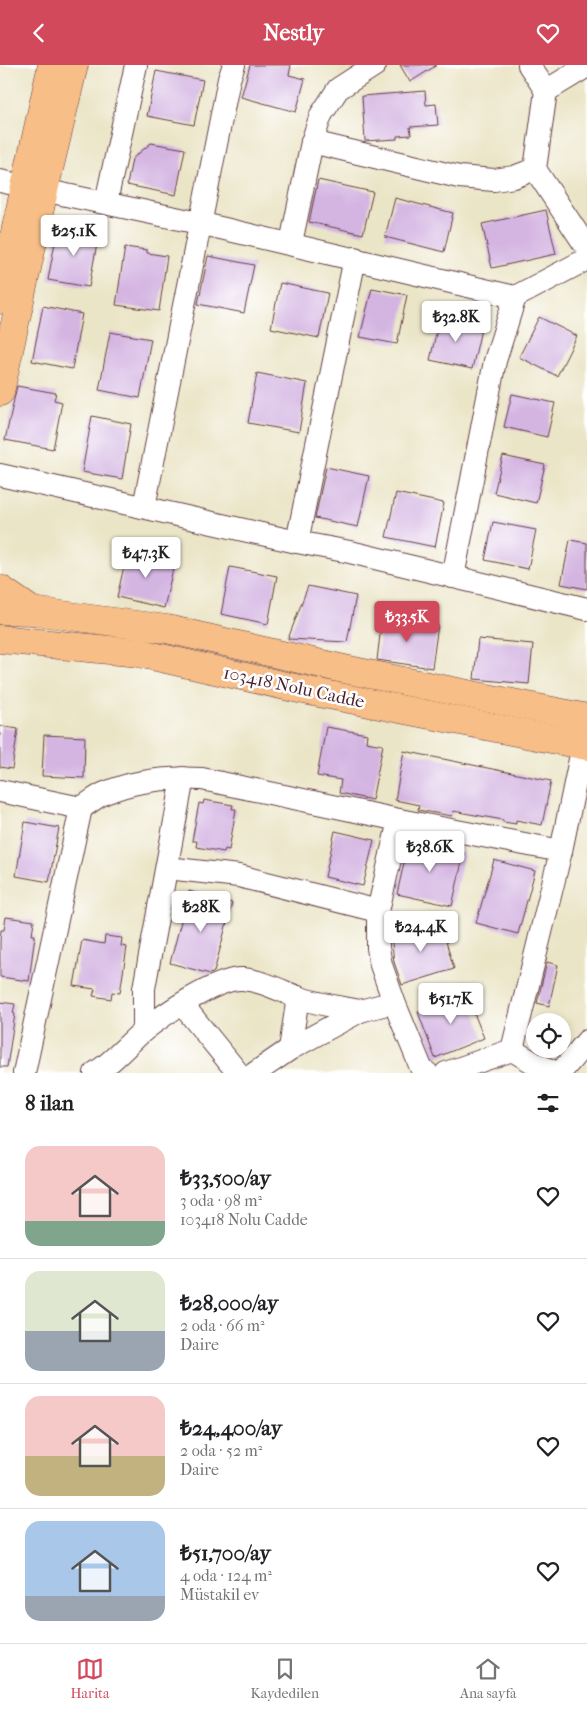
<!DOCTYPE html>
<html lang="tr">
<head>
<meta charset="utf-8">
<style>
  :root { --surface:#fff; --page:#f2f2f2; --text:#202124; --muted:#757577; --line:#e0e0e0; --accent:#d1495b }
  body { margin:0; font-family:"IM FELL French Canon",serif; background:var(--page); color:var(--text); height:100vh; display:flex; flex-direction:column; font-size:19px; white-space:nowrap }
  * { box-sizing:border-box; margin:0 }
  p { font-size:16px; color:var(--muted) }
  .icon { flex:none; width:28px; height:28px; fill:none; stroke:currentColor; stroke-width:2; stroke-linecap:round; stroke-linejoin:round }
  .map { position:relative; height:1008px; overflow:hidden }
  .sheet { display:flex; flex-direction:column; background:var(--surface); flex:1 }
  .sheet>* { flex:none }
  .controls { position:absolute; left:526px; top:948px; display:grid; gap:10px }
  .controls a { display:grid; place-items:center; width:45px; height:45px; border-radius:50%; background:var(--surface); box-shadow:0 2px 8px #0003; font-size:25px }
  .price { position:absolute; translate:-50% -42px; padding:0 11px; border-radius:5px; background:#fff; color:#222; font-size:16px; line-height:32px; filter:drop-shadow(0 1px 2px #0008) }
  .price::after { content:''; position:absolute; left:50%; top:30px; width:15px; height:11px; margin-left:-8px; background:inherit; clip-path:polygon(0 0,100% 0,50% 100%) }
  .price.selected { background:var(--accent); color:#fff }
  ul { padding:0; list-style:none }
  li { display:flex; align-items:center; gap:15px; height:125px; padding:0 25px }
  li+li { border-top:1px solid var(--line) }
  li span { display:grid; place-items:center; flex:none; width:140px; height:100px; border-radius:15px; color:#555 }
  li>.icon { margin-inline-start:auto }
  span .icon { width:60px; height:60px; fill:#fffc; stroke-width:1 }
  li b { font-size:21px }
  h2 { display:flex; justify-content:space-between; align-items:center; height:60px; padding:0 25px; font-size:21px }
  header { display:flex; justify-content:space-between; align-items:center; height:65px; padding:0 25px; background:var(--accent); color:#fff; font-size:22px; font-weight:700 }
  .dock { display:flex; justify-content:space-around; align-items:center; height:70px; border-top:1px solid var(--line); background:var(--surface); font-size:14px; color:var(--muted) }
  .dock a { display:grid; justify-items:center; gap:2px }
  .dock .selected { color:var(--accent) }
  .map>svg:first-child { display:block }
  .building { fill:#d4b5e2 }
  .lines { fill:none; stroke-linecap:round; stroke-linejoin:round }
  .minor-casing { stroke:#623d42; stroke-width:24 }
  .major-casing { stroke:#623d42; stroke-width:29 }
  .minor { stroke:#fff; stroke-width:22 }
  .major { stroke:#f7be87; stroke-width:28 }
  .labels { text-anchor:middle; stroke-width:5; stroke-linejoin:round; paint-order:stroke }
  .street-label { font-size:18px; fill:#4a1f2b; stroke:#fff }
</style>
</head>
<body>
<header><svg class="icon" aria-label="back" viewBox="0 0 24 24"><path d="M15 5l-7 7 7 7"/></svg>Nestly<svg class="icon" aria-label="heart" viewBox="0 0 24 24"><path d="M12 20l-8-8c-3-5 5-10 8-4 3-6 11-1 8 4z"/></svg></header>
<div class="map">
<svg width="587" height="1008" viewBox="0 0 587 1008">
  <rect width="100%" height="100%" fill="#fff"/>
  <filter id="ink" filterUnits="userSpaceOnUse"><feTurbulence type="fractalNoise" baseFrequency=".02" numOctaves="2"/><feDisplacementMap in="SourceGraphic" scale="10" xChannelSelector="R" yChannelSelector="G"/><feConvolveMatrix kernelMatrix="1 2 1 2 8 2 1 2 1" color-interpolation-filters="sRGB"/></filter>
  <filter id="wash" filterUnits="userSpaceOnUse"><feTurbulence type="fractalNoise" baseFrequency=".0096" numOctaves="4" result="noise"/><feDisplacementMap in="SourceGraphic" scale="20" xChannelSelector="R" yChannelSelector="G"/><feGaussianBlur stdDeviation="1.12" result="paint"/><feColorMatrix in="noise" values="0 0 0 0 0 0 0 0 0 0 0 0 0 0 0 0 0 1.4 0 .05"/><feComposite in="paint" operator="in"/></filter>
  <g filter="url(#wash)">
    <rect width="100%" height="100%" fill="#ebe5c7"/>
    <g id="blocks">
      <g class="building">
        <polygon points="250,0 291,0 289,10 305,14 296,47 241,32"/>
        <polygon points="400,0 437,0 410,17"/>
        <polygon points="156,6 203,15 194,60 147,51"/>
        <polygon points="425,26 426,40 436,39 438,60 410,62 411,70 397,71 397,74 365,76 362,31"/>
        <polygon points="151,78 185,84 176,130 127,120 132,94"/>
        <polygon points="318,115 373,127 363,169 309,157"/>
        <polygon points="395,133 453,148 444,187 385,172"/>
        <polygon points="546,145 556,189 492,203 482,159"/>
        <polygon points="58,161 99,168 89,222 48,215"/>
        <polygon points="125,182 147,185 147,188 167,191 159,246 116,240"/>
        <polygon points="208,191 254,200 244,248 198,239"/>
        <polygon points="280,218 328,228 319,273 271,263"/>
        <polygon points="372,223 407,230 397,279 360,272"/>
        <polygon points="43,241 82,249 72,304 32,296"/>
        <polygon points="440,251 482,260 472,304 430,295"/>
        <polygon points="539,252 577,271 557,311 519,292"/>
        <polygon points="110,267 151,274 140,333 99,325"/>
        <polygon points="257,308 307,318 299,367 248,358"/>
        <polygon points="17,321 56,328 54,335 62,337 53,384 5,375"/>
        <polygon points="512,329 555,338 547,372 504,362"/>
        <polygon points="92,351 131,359 122,414 82,407"/>
        <polygon points="503,391 545,400 536,438 494,428"/>
        <polygon points="326,402 369,411 358,462 315,453"/>
        <polygon points="396,428 444,438 435,482 386,472"/>
        <polygon points="493,457 536,465 528,504 485,495"/>
        <polygon points="570,475 587,478 587,524 561,519"/>
        <polygon points="128,484 175,495 164,543 117,532"/>
        <polygon points="230,502 277,511 268,559 221,549"/>
        <polygon points="308,521 356,531 347,577 288,574"/>
        <polygon points="382,553 438,560 432,603 377,595"/>
        <polygon points="478,574 533,579 529,619 474,614"/>
        <polygon points="0,661 18,664 12,704 0,702"/>
        <polygon points="326,662 367,669 366,677 383,680 372,735 339,728 341,715 317,711"/>
        <polygon points="44,670 85,672 84,713 42,711"/>
        <polygon points="404,686 551,716 542,760 516,755 516,759 503,757 503,755 453,746 452,751 418,745 419,740 395,735"/>
        <polygon points="204,735 233,740 232,744 236,744 229,785 225,784 224,787 196,782 197,776 192,776 199,738 203,739"/>
        <polygon points="25,757 59,763 49,817 16,811"/>
        <polygon points="335,766 374,775 363,821 325,812"/>
        <polygon points="409,775 464,788 452,841 397,829"/>
        <polygon points="494,795 535,806 518,869 476,858"/>
        <polygon points="189,826 232,838 214,907 210,909 170,898"/>
        <polygon points="6,852 34,856 32,870 35,870 29,916 0,912 0,875 1,865 4,865"/>
        <polygon points="440,856 454,904 402,920 394,897 391,870"/>
        <polygon points="105,871 122,873 121,881 127,882 120,928 112,927 111,934 93,931 95,924 74,921 82,875 104,879"/>
        <polygon points="547,897 558,900 549,941 537,938"/>
        <polygon points="466,928 484,973 435,993 418,947"/>
        <polygon points="0,937 15,939 13,948 15,949 7,1002 0,1002"/>
      </g>
    </g>
  </g>
  <g filter="url(#ink)">
    <use href="#blocks" fill-opacity="0" stroke="#623d42" stroke-width="1"/>
    <g class="lines">
      <g class="minor-casing">
        <g id="minor">
          <polyline points="529,0 546,26"/>
          <polyline points="587,1 546,26 535,104 587,183"/>
          <polyline points="312,77 459,112 494,115 514,112 535,104"/>
          <polyline points="0,116 199,158 515,232 587,194"/>
          <polyline points="106,137 136,0"/>
          <polyline points="291,178 312,77 321,50 338,24 375,0"/>
          <polyline points="0,410 297,477 350,487 587,544"/>
          <polyline points="144,442 229,14 234,0"/>
          <polyline points="297,477 355,193"/>
          <polyline points="453,512 495,296 515,232"/>
          <path d="M0 726 81 743C89 738 96 732 105 728 135 715 170 712 202 714L399 755 561 786"/>
          <polyline points="399,755 378,846 378,883 381,900 394,937 422,1005 427,1008"/>
          <polyline points="167,803 239,811 378,846"/>
          <polyline points="182,939 238,1008"/>
          <polyline points="144,965 144,923 183,713"/>
          <polyline points="290,984 298,932"/>
          <polyline points="512,985 534,998 557,1008"/>
          <polyline points="24,1008 81,743"/>
          <path d="M95 1008C113 997 127 980 143 966 163 950 218 912 243 914 263 916 279 925 297 932 317 939 339 942 360 946"/>
          <polyline points="255,1008 290,984 360,946 394,937"/>
          <polyline points="446,1008 512,985 561,786 583,680"/>
          <polyline points="560,1008 587,976"/>
        </g>
      </g>
      <g class="major-casing">
        <g id="major">
          <polyline points="0,235 52,0"/>
          <polyline points="0,327 44,125 74,0"/>
          <polyline points="0,524 32,546"/>
          <polyline points="0,545 32,546 167,564 344,604 587,653"/>
          <polyline points="0,574 139,588 299,624 587,681"/>
        </g>
      </g>
      <use href="#minor" class="minor"/>
      <use href="#major" class="major"/>
    </g>
  </g>
  <g class="labels">
    <g class="street-label">
      <text transform="translate(294 622) rotate(12)" y="6">103418 Nolu Cadde</text>
    </g>
  </g>
</svg>
<div class="controls">
<a><svg class="icon" aria-label="locate" viewBox="0 0 24 24"><circle cx="12" cy="12" r="6"/><path d="M12 2v4M12 18v4M2 12h4M18 12h4"/></svg></a>
</div>
<b class="price" style="left:74px;top:192px">₺25.1K</b>
<b class="price" style="left:456px;top:278px">₺32.8K</b>
<b class="price" style="left:146px;top:514px">₺47.3K</b>
<b class="price selected" style="left:407px;top:578px">₺33.5K</b>
<b class="price" style="left:430px;top:808px">₺38.6K</b>
<b class="price" style="left:201px;top:868px">₺28K</b>
<b class="price" style="left:421px;top:888px">₺24.4K</b>
<b class="price" style="left:451px;top:960px">₺51.7K</b>
</div>
<section class="sheet">
<h2>8 ilan<svg class="icon" aria-label="filters" viewBox="0 0 24 24"><path d="M4 7h16M4 17h16"/><circle cx="9" cy="7" r="2"/><circle cx="15" cy="17" r="2"/></svg></h2>
<ul>
<li><span style="background:linear-gradient(#f6c9c9 75%,#7fa58c 0)"><svg class="icon" aria-label="home" viewBox="0 0 24 24"><path d="M3 11l9-7 9 7M6 9v11h12V9"/></svg></span><div><b>₺33,500/ay</b><p>3 oda · 98 m²</p><p>103418 Nolu Cadde</p></div><svg class="icon" aria-label="heart" viewBox="0 0 24 24"><path d="M12 20l-8-8c-3-5 5-10 8-4 3-6 11-1 8 4z"/></svg></li>
<li><span style="background:linear-gradient(#dfe7d0 60%,#9aa5b1 0)"><svg class="icon" aria-label="home" viewBox="0 0 24 24"><path d="M3 11l9-7 9 7M6 9v11h12V9"/></svg></span><div><b>₺28,000/ay</b><p>2 oda · 66 m²</p><p>Daire</p></div><svg class="icon" aria-label="heart" viewBox="0 0 24 24"><path d="M12 20l-8-8c-3-5 5-10 8-4 3-6 11-1 8 4z"/></svg></li>
<li><span style="background:linear-gradient(#f6c9c9 60%,#c2b280 0)"><svg class="icon" aria-label="home" viewBox="0 0 24 24"><path d="M3 11l9-7 9 7M6 9v11h12V9"/></svg></span><div><b>₺24,400/ay</b><p>2 oda · 52 m²</p><p>Daire</p></div><svg class="icon" aria-label="heart" viewBox="0 0 24 24"><path d="M12 20l-8-8c-3-5 5-10 8-4 3-6 11-1 8 4z"/></svg></li>
<li><span style="background:linear-gradient(#a9c7e8 75%,#9aa5b1 0)"><svg class="icon" aria-label="home" viewBox="0 0 24 24"><path d="M3 11l9-7 9 7M6 9v11h12V9"/></svg></span><div><b>₺51,700/ay</b><p>4 oda · 124 m²</p><p>Müstakil ev</p></div><svg class="icon" aria-label="heart" viewBox="0 0 24 24"><path d="M12 20l-8-8c-3-5 5-10 8-4 3-6 11-1 8 4z"/></svg></li>
</ul>
</section>
<nav class="dock">
<a class="selected"><svg class="icon" aria-label="map" viewBox="0 0 24 24"><path d="M3 6l6-2 6 2 6-2v14l-6 2-6-2-6 2zM9 4v14M15 6v14"/></svg>Harita</a>
<a><svg class="icon" aria-label="saved" viewBox="0 0 24 24"><path d="M7 4h10v16l-5-4-5 4z"/></svg>Kaydedilen</a>
<a><svg class="icon" aria-label="home" viewBox="0 0 24 24"><path d="M3 11l9-7 9 7M6 9v11h12V9"/></svg>Ana sayfa</a>
</nav>
</body>
</html>
